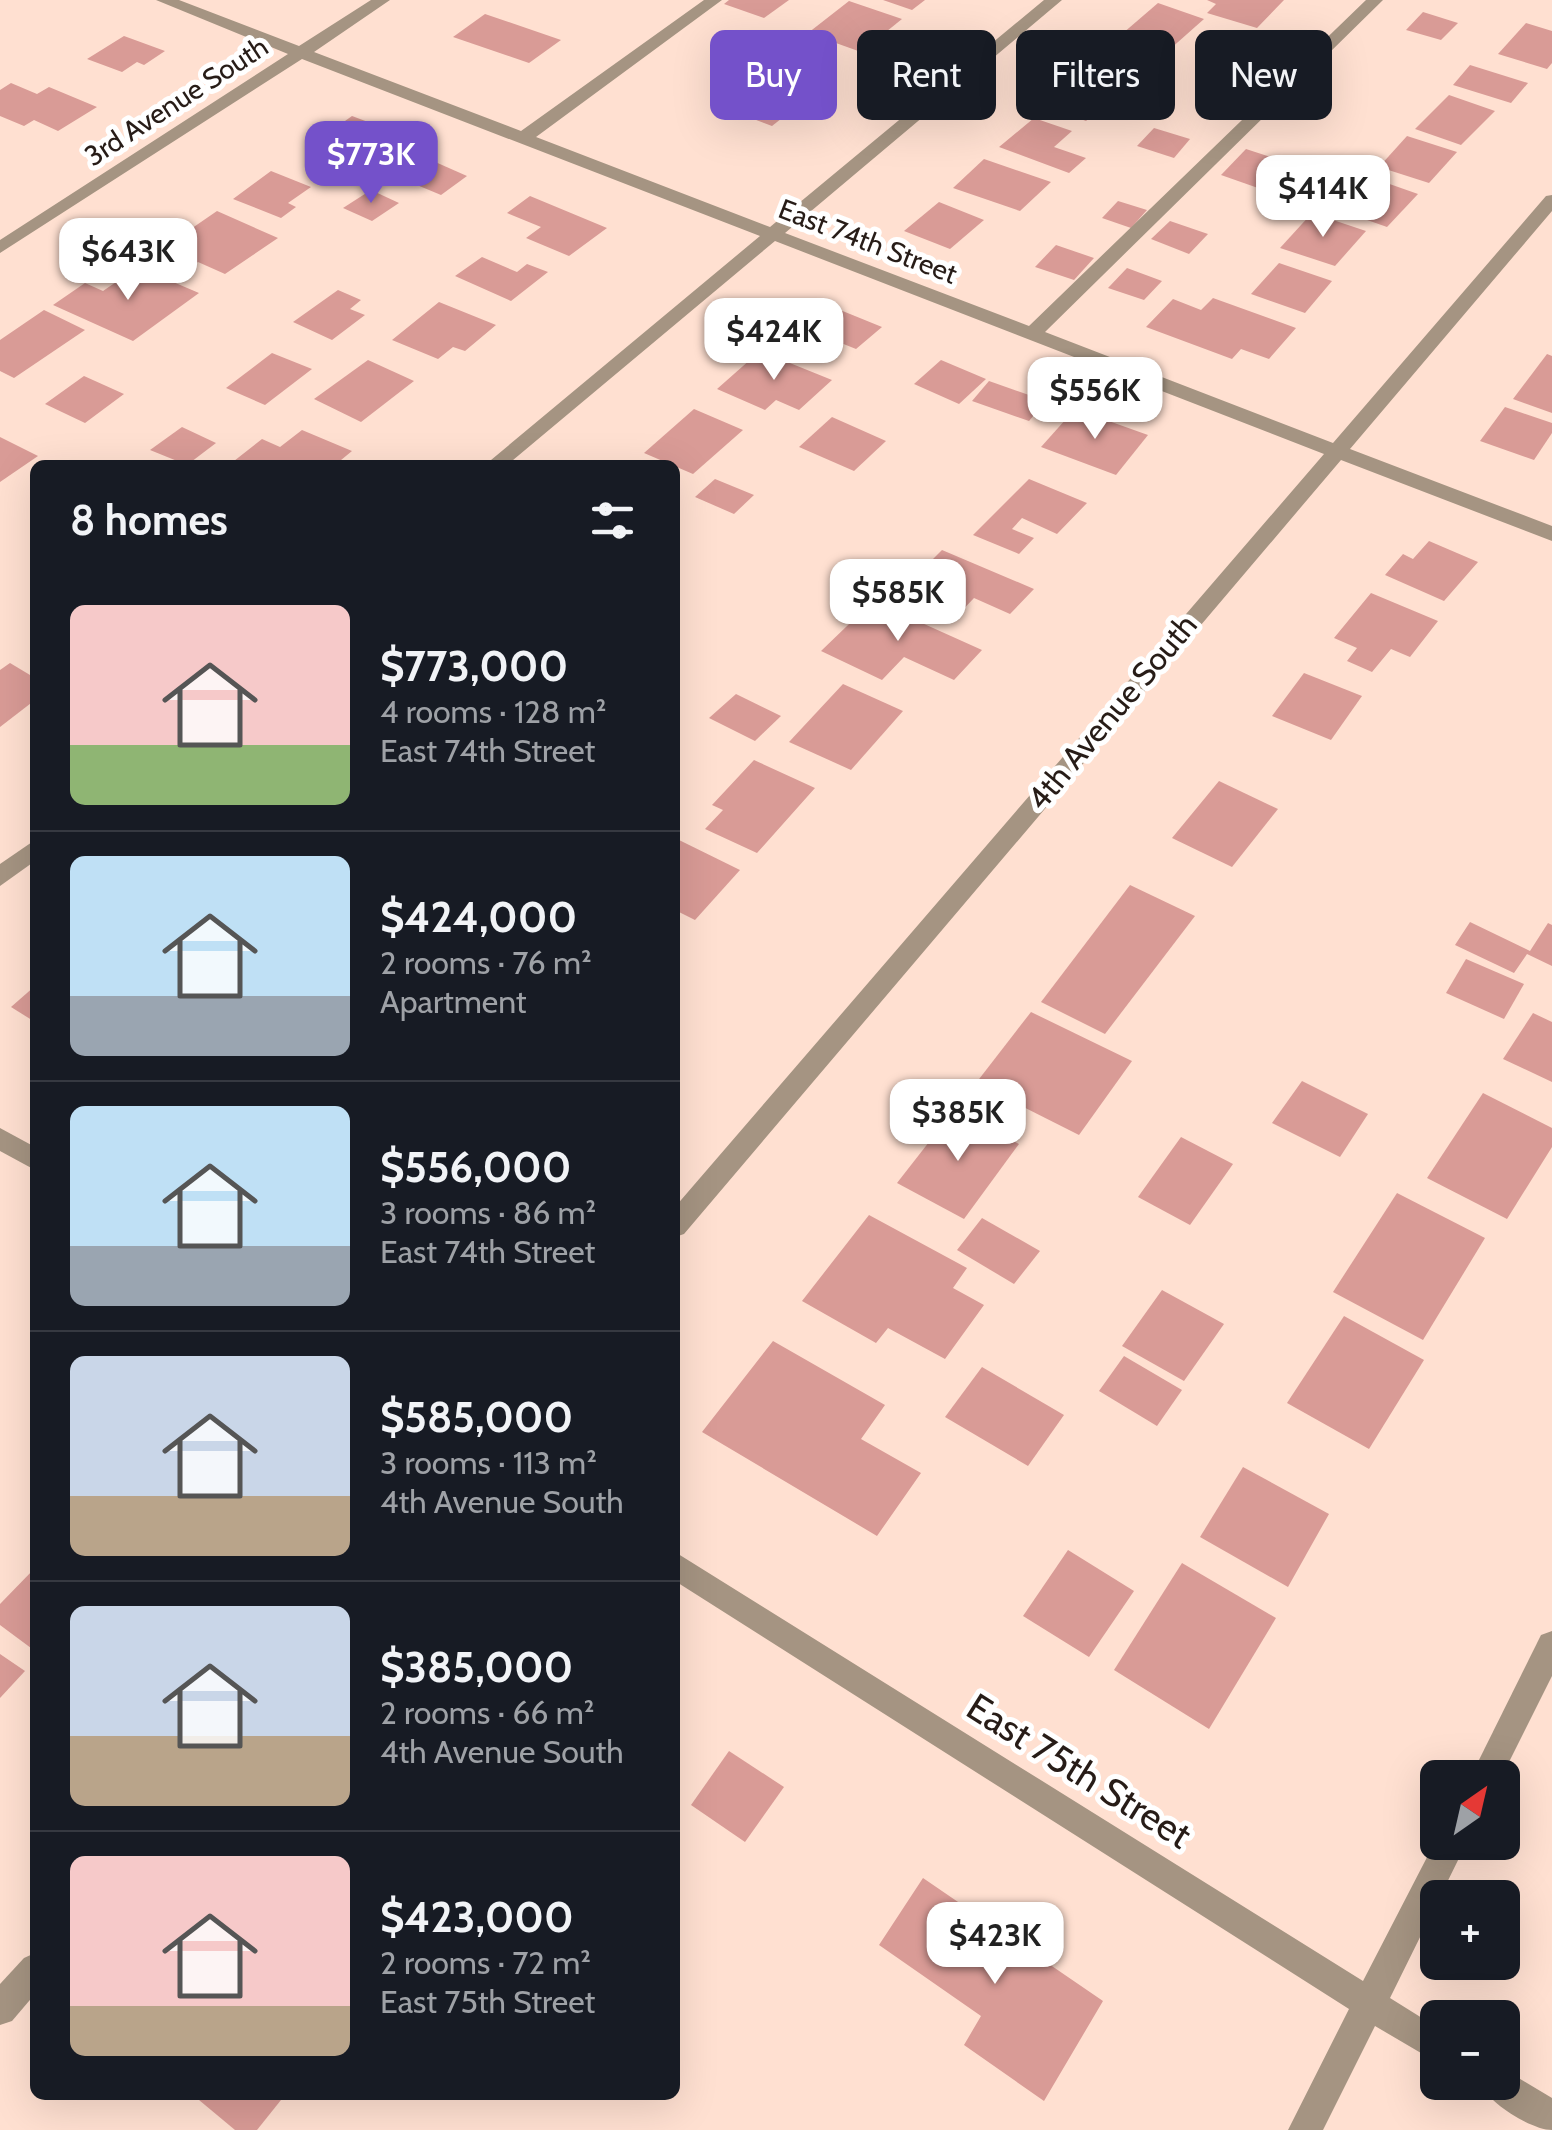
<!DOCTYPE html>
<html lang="en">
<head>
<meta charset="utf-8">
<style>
  :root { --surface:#171b24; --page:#242831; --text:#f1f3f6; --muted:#9ea1a6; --line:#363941; --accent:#7451ca }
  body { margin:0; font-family:Cabin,sans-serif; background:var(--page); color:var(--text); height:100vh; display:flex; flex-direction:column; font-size:38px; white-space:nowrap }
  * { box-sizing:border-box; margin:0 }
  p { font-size:32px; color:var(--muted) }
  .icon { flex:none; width:55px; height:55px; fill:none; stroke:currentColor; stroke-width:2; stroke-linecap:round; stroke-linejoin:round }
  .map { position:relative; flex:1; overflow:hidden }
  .panel { position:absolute; left:30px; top:460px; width:650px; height:1640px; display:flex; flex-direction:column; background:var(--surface); border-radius:15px; box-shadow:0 10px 40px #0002 }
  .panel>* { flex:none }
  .hud { position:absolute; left:710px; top:30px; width:690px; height:90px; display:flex; gap:20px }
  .needle { width:65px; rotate:34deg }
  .fabs { position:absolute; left:1420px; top:1760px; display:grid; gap:20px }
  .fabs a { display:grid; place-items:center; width:100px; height:100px; border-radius:15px; background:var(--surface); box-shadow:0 10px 40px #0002; font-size:50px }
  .price { position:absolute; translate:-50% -85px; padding:0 22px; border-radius:20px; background:#fff; color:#222; font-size:32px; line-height:65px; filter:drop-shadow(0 2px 5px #0008) }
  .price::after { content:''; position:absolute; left:50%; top:60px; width:30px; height:22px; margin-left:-15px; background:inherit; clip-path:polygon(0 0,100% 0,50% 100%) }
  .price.on { background:var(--accent); color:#fff }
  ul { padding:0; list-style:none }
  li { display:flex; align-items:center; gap:30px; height:250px; padding:0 40px }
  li+li { border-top:2px solid var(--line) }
  li span { display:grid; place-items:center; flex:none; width:280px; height:200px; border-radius:15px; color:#555 }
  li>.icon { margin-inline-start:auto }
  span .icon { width:120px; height:120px; fill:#fffc; stroke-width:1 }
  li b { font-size:42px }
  h2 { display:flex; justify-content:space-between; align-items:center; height:120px; padding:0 40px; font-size:42px }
  .chip { padding:0 35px; border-radius:15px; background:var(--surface); box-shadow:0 10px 40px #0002; font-size:35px; line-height:90px }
  .chip.on { background:var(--accent); color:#fff }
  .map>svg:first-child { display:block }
  .building { fill:#d99b96 }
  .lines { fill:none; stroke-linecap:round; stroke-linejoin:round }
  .minor { fill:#a59482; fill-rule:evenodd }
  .labels { text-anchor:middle; stroke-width:10; stroke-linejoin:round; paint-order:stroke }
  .far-street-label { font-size:28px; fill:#271c17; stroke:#fff }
  .street-label { font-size:32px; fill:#271c17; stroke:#fff }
  .near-street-label { font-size:38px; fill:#271c17; stroke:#fff }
</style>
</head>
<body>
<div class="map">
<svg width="1552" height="2130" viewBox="0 0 1552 2130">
  <rect width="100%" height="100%" fill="#ffe0d1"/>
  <g class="building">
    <polygon points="729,0 789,0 764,18 724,4"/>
    <polygon points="883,0 925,0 912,10"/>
    <polygon points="1207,0 1284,0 1257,28 1207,13 1216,4"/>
    <polygon points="849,1 902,19 861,52 808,33"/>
    <polygon points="1158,3 1204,19 1169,50 1122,34"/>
    <polygon points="1423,12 1458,23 1441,40 1406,30"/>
    <polygon points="485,14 561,40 529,63 453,37"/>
    <polygon points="1526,23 1552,31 1552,63 1547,69 1498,54"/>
    <polygon points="124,36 165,51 144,65 137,62 122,72 87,59"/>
    <polygon points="1116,41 1160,56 1125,85 1081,70"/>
    <polygon points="1238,46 1273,57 1251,77 1216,66"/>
    <polygon points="1470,65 1528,83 1511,103 1453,85"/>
    <polygon points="1070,80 1115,97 1086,121 1040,104"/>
    <polygon points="11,83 37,94 49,87 97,107 58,131 34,120 24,126 0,116 0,90"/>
    <polygon points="763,88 801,103 772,126 733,111"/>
    <polygon points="1449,95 1495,111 1461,145 1415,129"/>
    <polygon points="352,116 408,137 373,162 317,141"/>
    <polygon points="1034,118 1072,131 1054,147 1086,158 1069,173 999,147"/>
    <polygon points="1154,128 1190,139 1174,158 1137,146"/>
    <polygon points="1407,136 1457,152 1429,183 1379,167"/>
    <polygon points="1246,149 1283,161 1258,188 1221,175"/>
    <polygon points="984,159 1051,182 1020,211 953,188"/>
    <polygon points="433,161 467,176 441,195 405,180"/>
    <polygon points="271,171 311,187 288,203 296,207 281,218 233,199"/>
    <polygon points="1364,175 1418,194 1387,227 1333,208"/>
    <polygon points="371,190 399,203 372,221 343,208"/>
    <polygon points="530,196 607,228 569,256 526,238 541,227 507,213"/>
    <polygon points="1118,201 1147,210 1131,228 1102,218"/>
    <polygon points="939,202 984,220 950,249 904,231"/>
    <polygon points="217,211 278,238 225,274 198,262 183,273 140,254 176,230 185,233"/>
    <polygon points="1312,213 1366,231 1335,266 1280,248"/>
    <polygon points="1170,221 1208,234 1189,254 1151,239"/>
    <polygon points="1056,245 1094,258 1074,280 1035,267"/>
    <polygon points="482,257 517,272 527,264 548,272 511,301 455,276"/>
    <polygon points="1279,263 1332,281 1305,313 1251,294"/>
    <polygon points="138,267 199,293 133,341 53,305 85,283 103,291"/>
    <polygon points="1127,268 1162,281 1144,300 1108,288"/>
    <polygon points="338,290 361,300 350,309 365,315 332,340 293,322"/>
    <polygon points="1213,298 1296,328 1269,359 1241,349 1232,359 1146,327 1173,299 1201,310"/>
    <polygon points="818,301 882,327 856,349 841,343 826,355 778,335"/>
    <polygon points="439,302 496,325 465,351 453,347 438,359 392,340"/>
    <polygon points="44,310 85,330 14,378 0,371 0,340"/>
    <polygon points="760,351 832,380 799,410 776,400 765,410 717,389"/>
    <polygon points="272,353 312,369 265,405 226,388"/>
    <polygon points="1547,354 1552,356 1552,413 1513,399"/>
    <polygon points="368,360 414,381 361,422 314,399"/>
    <polygon points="941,360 986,379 959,404 914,384"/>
    <polygon points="84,376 124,394 85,423 45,404"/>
    <polygon points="989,381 1046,401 1029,421 972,401"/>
    <polygon points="1505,407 1552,423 1552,433 1534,460 1480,441"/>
    <polygon points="694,409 743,430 693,474 644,453"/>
    <polygon points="1075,409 1148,435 1116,475 1041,447"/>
    <polygon points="832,417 886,441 854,471 799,447"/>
    <polygon points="182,427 216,443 187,465 150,450"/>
    <polygon points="302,430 352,451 335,465 242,465 234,461 262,439 280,447"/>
    <polygon points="0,437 38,456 0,482"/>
    <polygon points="715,479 754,495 734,514 695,497"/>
    <polygon points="1029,479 1087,503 1057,534 1022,518 1012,529 1034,538 1019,554 973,535"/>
    <polygon points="1429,541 1478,562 1444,601 1385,575 1403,554 1413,559"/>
    <polygon points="942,550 1034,589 1010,614 974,598 954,619 898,594"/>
    <polygon points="1371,593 1438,621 1410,657 1391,649 1372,672 1347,661 1357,648 1334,638"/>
    <polygon points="873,601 982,650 954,680 904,657 882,680 821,651"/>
    <polygon points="10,663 35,678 35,700 0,727 0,670"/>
    <polygon points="1304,673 1362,696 1331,740 1272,716"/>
    <polygon points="843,684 903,711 851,770 789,742"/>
    <polygon points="736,694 781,716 755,741 709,718"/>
    <polygon points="754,760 815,788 757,853 705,829 723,810 712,805"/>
    <polygon points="1219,781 1278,809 1232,867 1172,838"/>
    <polygon points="679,840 740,870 695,920 675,910 675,844"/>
    <polygon points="1130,885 1195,916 1105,1034 1041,1002"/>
    <polygon points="1470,922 1530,951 1548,923 1552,925 1552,966 1527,954 1514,973 1455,945"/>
    <polygon points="1466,959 1524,984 1504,1019 1446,993"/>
    <polygon points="35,986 35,1022 11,1007"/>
    <polygon points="1031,1012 1132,1061 1079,1135 976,1083"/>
    <polygon points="1533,1013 1552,1022 1552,1082 1503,1059"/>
    <polygon points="1302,1081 1368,1114 1340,1157 1272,1123"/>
    <polygon points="1483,1093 1552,1128 1552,1147 1507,1219 1427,1178"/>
    <polygon points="954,1110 1019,1144 964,1219 897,1183"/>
    <polygon points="1181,1137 1233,1164 1190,1225 1138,1197"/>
    <polygon points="1397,1193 1485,1238 1423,1340 1333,1292"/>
    <polygon points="869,1215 967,1268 953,1288 984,1305 945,1359 888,1328 876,1343 802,1301"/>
    <polygon points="982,1218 1040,1251 1014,1284 957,1250"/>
    <polygon points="1162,1290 1224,1324 1184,1381 1122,1346"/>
    <polygon points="1344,1316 1424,1360 1369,1449 1287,1403"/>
    <polygon points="773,1341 885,1405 861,1439 921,1473 877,1536 702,1432"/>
    <polygon points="1124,1356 1182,1390 1157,1426 1099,1391"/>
    <polygon points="982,1367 1064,1415 1028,1466 945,1417"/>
    <polygon points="1243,1467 1329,1514 1288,1587 1200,1537"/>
    <polygon points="1068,1550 1134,1591 1089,1657 1023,1616"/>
    <polygon points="1182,1563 1276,1618 1209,1729 1114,1670"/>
    <polygon points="35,1568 35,1651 0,1625 0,1604"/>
    <polygon points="0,1654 25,1671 0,1698"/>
    <polygon points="729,1751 784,1787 745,1842 691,1805"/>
    <polygon points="923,1878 1103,2001 1044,2101 964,2045 981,2016 879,1945"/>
    <polygon points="193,2095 285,2095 257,2130 235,2130"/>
  </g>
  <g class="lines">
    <g class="minor">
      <polygon points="156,0 179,0 299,46 371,0 390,0 314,52 521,131 704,0 722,0 536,137 770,227 1044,0 1062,0 785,233 1029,326 1366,0 1383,0 1045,332 1333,443 1546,196 1552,195 1552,211 1350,449 1552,526 1552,541 1341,460 684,1234 675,1237 675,1207 1324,454 775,241 507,465 485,465 760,236 302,59 0,253 0,240 288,54"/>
      <polygon points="35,840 35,861 0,886 0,864"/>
      <polygon points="0,1128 35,1147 35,1170 0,1151"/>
      <polygon points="675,1552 1363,1981 1438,1836 1438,1842 1467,1842 1390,1998 1438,2028 1438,2063 1375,2026 1323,2130 1288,2130 1349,2009 675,1581"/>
      <polygon points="1552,1631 1552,1676 1501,1778 1470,1778 1541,1635"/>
      <polygon points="35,1953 35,1994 12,2021 0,2025 0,1984 24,1958"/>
      <path d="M1502 2068 1552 2098V2130C1531 2130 1487 2102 1479 2082H1502Z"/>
    </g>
  </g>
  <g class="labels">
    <g class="far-street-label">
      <text transform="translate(176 101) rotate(-33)" y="10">3rd Avenue South</text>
      <text transform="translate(868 241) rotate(21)" y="10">East 74th Street</text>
    </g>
    <g class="street-label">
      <text transform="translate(1112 712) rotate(-50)" y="11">4th Avenue South</text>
    </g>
    <g class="near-street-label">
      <text transform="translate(1079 1771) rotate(32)" y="13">East 75th Street</text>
    </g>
  </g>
</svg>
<div class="fabs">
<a><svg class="needle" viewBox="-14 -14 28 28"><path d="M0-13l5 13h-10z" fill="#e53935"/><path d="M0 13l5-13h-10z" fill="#9ea1a6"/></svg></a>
<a>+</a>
<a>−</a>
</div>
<b class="price on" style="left:371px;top:206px">$773K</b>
<b class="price" style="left:1323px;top:240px">$414K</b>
<b class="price" style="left:128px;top:303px">$643K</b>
<b class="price" style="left:774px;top:383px">$424K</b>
<b class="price" style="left:1095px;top:442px">$556K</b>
<b class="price" style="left:898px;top:644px">$585K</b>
<b class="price" style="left:958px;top:1164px">$385K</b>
<b class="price" style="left:995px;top:1987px">$423K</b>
<div class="hud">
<a class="chip on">Buy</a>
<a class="chip">Rent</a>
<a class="chip">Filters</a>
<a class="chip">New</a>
</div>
<section class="panel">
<h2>8 homes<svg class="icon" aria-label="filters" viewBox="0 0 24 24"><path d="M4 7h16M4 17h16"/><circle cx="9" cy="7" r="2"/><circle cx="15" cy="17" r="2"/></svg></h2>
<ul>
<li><span style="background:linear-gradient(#f6c9c9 70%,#8fb573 0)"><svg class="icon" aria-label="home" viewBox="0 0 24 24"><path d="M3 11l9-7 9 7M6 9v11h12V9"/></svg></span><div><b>$773,000</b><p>4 rooms · 128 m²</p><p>East 74th Street</p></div></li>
<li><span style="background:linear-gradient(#bfe0f5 70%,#9aa5b1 0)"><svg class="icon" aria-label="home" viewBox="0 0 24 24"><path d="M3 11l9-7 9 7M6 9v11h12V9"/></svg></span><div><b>$424,000</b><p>2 rooms · 76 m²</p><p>Apartment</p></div></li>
<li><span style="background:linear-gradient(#bfe0f5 70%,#9aa5b1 0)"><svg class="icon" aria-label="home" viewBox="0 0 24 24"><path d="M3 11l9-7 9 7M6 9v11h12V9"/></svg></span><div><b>$556,000</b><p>3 rooms · 86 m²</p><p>East 74th Street</p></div></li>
<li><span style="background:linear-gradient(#c9d6e8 70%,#b9a48a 0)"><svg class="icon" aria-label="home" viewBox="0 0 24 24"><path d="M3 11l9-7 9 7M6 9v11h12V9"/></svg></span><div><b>$585,000</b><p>3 rooms · 113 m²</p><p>4th Avenue South</p></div></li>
<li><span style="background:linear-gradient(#c9d6e8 65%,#b9a48a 0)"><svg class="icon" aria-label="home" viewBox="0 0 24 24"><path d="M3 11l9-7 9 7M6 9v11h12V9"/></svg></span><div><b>$385,000</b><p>2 rooms · 66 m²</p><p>4th Avenue South</p></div></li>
<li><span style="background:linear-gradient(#f6c9c9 75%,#b9a48a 0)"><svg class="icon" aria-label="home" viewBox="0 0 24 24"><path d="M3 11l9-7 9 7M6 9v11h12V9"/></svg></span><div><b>$423,000</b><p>2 rooms · 72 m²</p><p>East 75th Street</p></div></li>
</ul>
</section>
</div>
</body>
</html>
